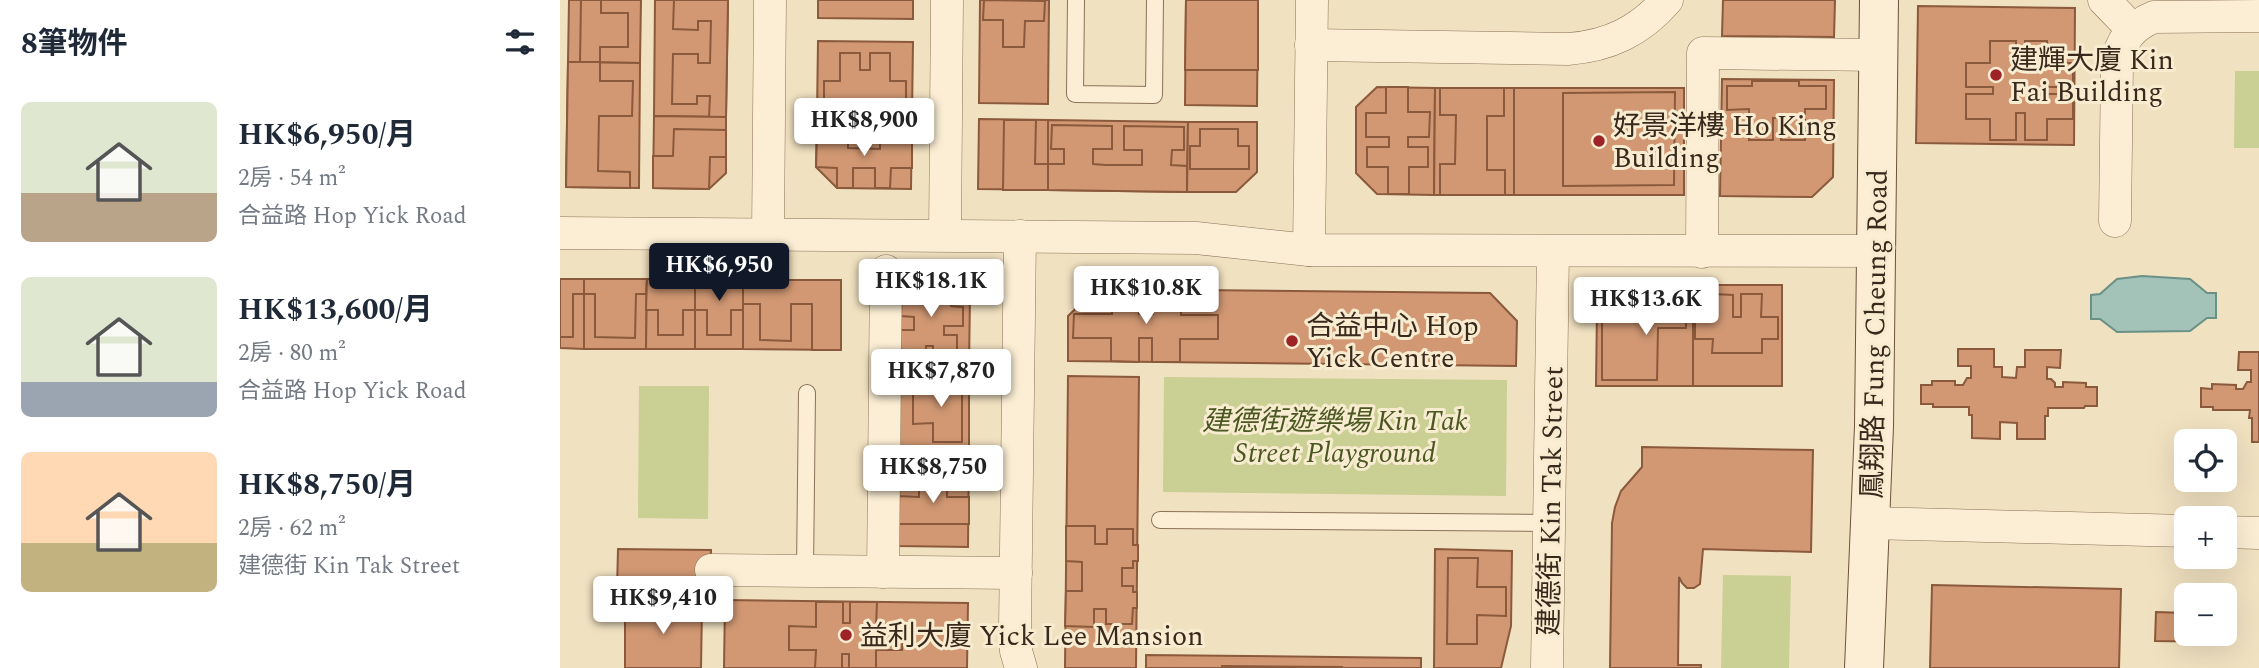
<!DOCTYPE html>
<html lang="zh-TW">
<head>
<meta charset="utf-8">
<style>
  :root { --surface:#fff; --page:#f2f2f3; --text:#1f2937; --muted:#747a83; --accent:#111827 }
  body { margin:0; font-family:Spectral,"Noto Sans TC",serif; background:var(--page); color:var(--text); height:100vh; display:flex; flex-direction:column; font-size:26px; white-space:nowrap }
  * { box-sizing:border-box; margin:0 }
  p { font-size:23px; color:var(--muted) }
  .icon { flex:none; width:38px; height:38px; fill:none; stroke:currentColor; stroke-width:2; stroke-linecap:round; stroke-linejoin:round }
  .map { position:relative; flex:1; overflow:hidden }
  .side { display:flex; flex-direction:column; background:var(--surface); width:560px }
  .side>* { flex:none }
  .fabs { position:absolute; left:1614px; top:429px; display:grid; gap:14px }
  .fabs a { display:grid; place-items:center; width:63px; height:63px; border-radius:10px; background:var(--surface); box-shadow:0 7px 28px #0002; font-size:35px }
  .price { position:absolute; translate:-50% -60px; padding:0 16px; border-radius:7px; background:#fff; color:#222; font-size:23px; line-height:46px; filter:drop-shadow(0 2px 4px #0008) }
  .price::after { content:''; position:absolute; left:50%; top:42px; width:21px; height:16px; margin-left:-10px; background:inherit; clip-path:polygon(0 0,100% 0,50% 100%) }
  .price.selected { background:var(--accent); color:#fff }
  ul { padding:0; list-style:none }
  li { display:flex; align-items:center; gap:21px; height:175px; padding:0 21px }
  li span { display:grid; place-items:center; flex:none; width:196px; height:140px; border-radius:10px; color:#555 }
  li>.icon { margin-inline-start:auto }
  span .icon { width:84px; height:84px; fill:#fffc; stroke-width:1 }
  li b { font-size:30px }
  h2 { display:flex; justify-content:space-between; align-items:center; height:84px; padding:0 21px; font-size:30px }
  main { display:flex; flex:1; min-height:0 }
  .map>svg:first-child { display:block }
  .green { fill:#cacf93 }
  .water { fill:#a3c2b8; stroke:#6a9186; stroke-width:2 }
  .building { fill:#d19873; stroke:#8b593b; stroke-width:2 }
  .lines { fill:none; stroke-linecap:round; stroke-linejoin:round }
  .lane-casing { stroke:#8b7157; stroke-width:18 }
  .street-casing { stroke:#8b7157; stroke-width:33 }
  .secondary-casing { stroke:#6c523a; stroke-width:40 }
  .lane { stroke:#fbeed4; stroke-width:16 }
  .street { stroke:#fbeed4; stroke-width:32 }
  .secondary { stroke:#fbeed4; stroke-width:38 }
  .poi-dot { fill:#9d2327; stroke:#f7ebd0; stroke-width:2.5 }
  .labels { text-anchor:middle; stroke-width:6; stroke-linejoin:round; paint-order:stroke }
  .poi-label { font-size:28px; fill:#39291c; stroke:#f7ebd0; text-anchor:start }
  .street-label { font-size:28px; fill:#39291c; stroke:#f7ebd0 }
  .park-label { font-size:28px; font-style:italic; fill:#4b5721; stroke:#f7ebd0 }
</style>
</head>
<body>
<main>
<section class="side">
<h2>8筆物件<svg class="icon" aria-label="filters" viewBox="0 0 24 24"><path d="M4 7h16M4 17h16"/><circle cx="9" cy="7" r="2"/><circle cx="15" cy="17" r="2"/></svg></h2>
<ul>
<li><span style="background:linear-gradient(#dfe7d0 65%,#b9a48a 0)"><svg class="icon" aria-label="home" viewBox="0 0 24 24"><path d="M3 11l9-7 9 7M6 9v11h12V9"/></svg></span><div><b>HK$6,950/月</b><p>2房 · 54 m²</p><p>合益路 Hop Yick Road</p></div></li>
<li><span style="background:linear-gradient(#dfe7d0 75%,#9aa5b1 0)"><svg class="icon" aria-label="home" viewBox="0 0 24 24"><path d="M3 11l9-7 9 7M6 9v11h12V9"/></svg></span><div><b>HK$13,600/月</b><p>2房 · 80 m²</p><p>合益路 Hop Yick Road</p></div></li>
<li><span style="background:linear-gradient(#ffd9b3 65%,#c2b280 0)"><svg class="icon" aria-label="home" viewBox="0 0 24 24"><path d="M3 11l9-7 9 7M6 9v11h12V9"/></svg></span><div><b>HK$8,750/月</b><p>2房 · 62 m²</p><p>建德街 Kin Tak Street</p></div></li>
</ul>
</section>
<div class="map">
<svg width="1699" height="668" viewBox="0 0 1699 668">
  <rect width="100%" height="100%" fill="#f0e1c0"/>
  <g class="green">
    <polygon points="1675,71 1699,71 1699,148 1674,148"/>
    <polygon points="604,377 947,380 946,496 603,492"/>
    <polygon points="79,386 149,386 148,519 78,518"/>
    <polygon points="1163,575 1231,576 1229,668 1161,668"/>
  </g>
  <polygon class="water" points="1582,276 1630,279 1647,293 1656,293 1656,318 1647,318 1630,331 1557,332 1540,319 1531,319 1531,295 1540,294 1557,279"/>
  <g class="building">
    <polygon points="9,0 81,0 80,63 8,62"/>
    <polygon points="21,0 41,0 41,13 68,13 68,47 40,47 40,62 20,62"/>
    <polygon points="95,0 168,0 166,117 94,116"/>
    <polygon points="114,0 168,0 166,117 149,117 150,96 137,96 137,104 112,104 113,54 138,54 138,63 150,63 151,21 138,21 138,30 113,29"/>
    <polygon points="258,0 353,0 353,19 258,18"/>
    <polygon points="420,0 489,0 488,104 419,103"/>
    <polygon points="424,0 485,1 484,21 465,21 464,47 443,47 443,20 423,20"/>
    <polygon points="626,0 698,0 697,106 625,105"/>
    <polygon points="626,0 698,0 698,70 625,70"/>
    <polygon points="1163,0 1275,0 1274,37 1162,36"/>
    <polygon points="1358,6 1515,8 1514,145 1356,143"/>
    <polygon points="258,41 353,42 352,115 257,115"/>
    <polygon points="1430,41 1456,41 1456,69 1465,69 1465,41 1487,41 1487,63 1513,63 1513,87 1484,87 1484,94 1513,94 1513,119 1487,119 1487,140 1465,140 1465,113 1456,113 1456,140 1430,140 1430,119 1406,119 1406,94 1433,94 1433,87 1406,87 1406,63 1430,63"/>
    <polygon points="280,53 300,53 300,70 310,70 310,53 330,53 330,81 346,81 346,105 264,105 264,81 280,81"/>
    <polygon points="8,62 80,63 79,188 6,187"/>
    <polygon points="8,62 40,62 40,81 73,81 72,116 39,116 38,171 70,172 70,188 6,187"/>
    <polygon points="1162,79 1274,80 1273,177 1252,197 1160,196"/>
    <polygon points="1192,81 1239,81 1239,86 1266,86 1266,109 1245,109 1245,140 1221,140 1221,118 1213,118 1213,140 1189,140 1189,109 1167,110 1167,86 1192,86"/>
    <polygon points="817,87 875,88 874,195 817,194 796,173 796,107"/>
    <polygon points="826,87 848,87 848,112 870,112 869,137 848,137 848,147 868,147 868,167 849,167 849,194 828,194 828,167 807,167 807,147 829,147 829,137 806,137 806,113 826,113"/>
    <polygon points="875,88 954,88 954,195 874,195"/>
    <polygon points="880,88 944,88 944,116 927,116 927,170 945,170 945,195 880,195 880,164 895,164 896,115 880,115"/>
    <rect x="954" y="88" width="170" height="107"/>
    <polygon points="1115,92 1114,185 1003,186 1003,93"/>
    <polygon points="257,115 352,115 351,189 277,188 256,167"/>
    <polygon points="94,116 166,117 166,173 149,189 93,188"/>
    <polygon points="419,119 488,120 488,190 418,189"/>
    <polygon points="444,120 476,120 475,164 488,164 488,190 443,190"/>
    <polygon points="488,120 628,122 627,192 488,190"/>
    <polygon points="628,122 697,122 697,172 676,192 627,192"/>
    <polygon points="492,125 552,126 552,149 533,149 533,164 546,165 582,165 582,150 564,150 564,126 624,127 624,150 612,150 611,165 627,166 627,192 488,190 488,164 504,164 504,149 491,149"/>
    <polygon points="114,129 166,130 166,157 150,157 149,189 93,188 93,156 113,156"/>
    <polygon points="640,129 678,129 678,146 689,146 689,169 630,169 630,146 640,146"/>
    <polygon points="257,136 288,137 288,148 320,149 320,137 352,137 352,168 331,168 330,188 315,188 315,168 293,168 293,188 277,188 277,168 256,167"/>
    <polygon points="0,279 24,279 24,349 0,348"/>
    <polygon points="0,279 24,279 24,294 13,294 13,337 0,337"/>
    <polygon points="24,279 87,279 86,349 24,349"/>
    <polygon points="24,279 87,279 86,294 76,294 75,338 35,337 35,294 24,294"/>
    <polygon points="87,279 135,280 135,349 86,349"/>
    <polygon points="87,279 135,280 135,310 123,310 123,335 98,335 98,310 86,310"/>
    <rect x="135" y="280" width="48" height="69"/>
    <polygon points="135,280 183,280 183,310 171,310 171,335 147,335 147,310 135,310"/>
    <polygon points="183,280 281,280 281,350 183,349"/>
    <polygon points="183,280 281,280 281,350 252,350 252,304 231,304 231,341 200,340 200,304 183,304"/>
    <polygon points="340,281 398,281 410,294 409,369 339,368"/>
    <polygon points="359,281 391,281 391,306 403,307 403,326 384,326 384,335 397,335 397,357 373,357 373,346 366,346 366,351 341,351 341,330 354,330 354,317 341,316 342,293 359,293"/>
    <polygon points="1060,284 1133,285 1133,386 1036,386 1037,308"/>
    <rect x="1133" y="285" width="89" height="101"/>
    <polygon points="536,289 930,293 957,321 956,366 508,361 508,316"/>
    <polygon points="552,289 579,289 579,314 593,314 593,289 621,290 621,315 658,315 658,339 620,339 620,362 592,362 592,338 579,338 579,362 551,361 551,338 513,338 514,314 552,314"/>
    <polygon points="1067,290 1098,290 1098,308 1126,308 1126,328 1098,328 1097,380 1042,380 1042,308 1067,308"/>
    <polygon points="1153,294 1173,295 1173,317 1181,317 1181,294 1202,294 1201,317 1218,317 1218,339 1202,339 1202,353 1152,353 1153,339 1135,339 1135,317 1153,317"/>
    <polygon points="1398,349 1434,349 1434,367 1442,367 1442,377 1456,378 1457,367 1465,367 1465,350 1501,350 1500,368 1487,367 1487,379 1491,379 1495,383 1495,387 1503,387 1503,382 1526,383 1526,387 1537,387 1537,406 1525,406 1524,408 1488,408 1488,416 1485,416 1485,439 1457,439 1457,423 1440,422 1440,439 1412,438 1412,415 1409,415 1409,407 1373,407 1373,404 1361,404 1361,385 1372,385 1372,381 1395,381 1395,385 1403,385 1407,378 1411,378 1411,366 1398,366"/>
    <polygon points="1679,352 1699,352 1699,442 1692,442 1692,418 1689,418 1690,410 1653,410 1653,407 1641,407 1641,388 1652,389 1652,384 1676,385 1676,389 1683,389 1687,382 1691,382 1691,370 1678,370"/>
    <polygon points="339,368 409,369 409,448 339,447"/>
    <polygon points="372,376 402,376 402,442 373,442 373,423 353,424 353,392 373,392"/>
    <polygon points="508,376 579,377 576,668 505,668"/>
    <polygon points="339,447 409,448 408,547 338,546"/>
    <polygon points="1082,447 1253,450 1251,552 1143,549 1140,584 1134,588 1127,588 1122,583 1119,577 1118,665 1141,665 1141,668 1050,668 1052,523 1055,507 1061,491 1082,467"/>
    <polygon points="359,476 387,477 387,497 409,497 409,524 338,524 338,496 359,497"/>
    <polygon points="506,526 535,526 535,544 547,544 547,529 573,529 573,545 578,545 578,561 573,561 573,568 562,568 562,586 573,586 573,592 577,592 577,608 573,608 572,624 546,624 546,609 534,609 534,627 505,626 506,591 522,591 522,562 506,561"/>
    <polygon points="58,549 151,550 150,590 57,589"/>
    <polygon points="875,549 952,551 951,626 941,668 874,668"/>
    <polygon points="888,558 918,558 917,587 946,587 946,616 917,615 917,644 887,644"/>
    <polygon points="1372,585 1561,589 1559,668 1370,668"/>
    <polygon points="165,600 408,603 407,668 164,668"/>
    <polygon points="256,602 283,602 283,623 290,623 290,602 317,602 316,627 343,627 342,650 316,650 316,668 289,668 289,654 282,654 282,668 255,668 256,650 229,650 229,626 256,627"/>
    <polygon points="65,604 142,605 141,668 65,668"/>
    <polygon points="1596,612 1626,613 1626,634 1662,634 1662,642 1595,641"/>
    <polygon points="586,655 861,658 861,668 586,668"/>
    <polygon points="662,666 783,667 662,668"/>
  </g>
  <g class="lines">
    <g class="lane-casing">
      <g id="lane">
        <polyline points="516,0 515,94 594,95 595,0"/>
        <polyline points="600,520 989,523"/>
        <polyline points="245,571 247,393"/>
      </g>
    </g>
    <g class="street-casing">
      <g id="street">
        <polyline points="1544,0 1572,29"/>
        <path d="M751 45 1008 49C1049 46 1080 31 1107 0"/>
        <path d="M1555 221 1557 64C1560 40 1572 26 1594 17L1699 16"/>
        <polyline points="0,233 636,238 749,250 1317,251"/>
        <polyline points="208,234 210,0"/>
        <polyline points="385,235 387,0"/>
        <polyline points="460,236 455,628 456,651 461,668"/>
        <polyline points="749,250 752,0"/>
        <polyline points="1142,252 1143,53 1318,55"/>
        <polyline points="1309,523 1626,531"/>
        <polyline points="1664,532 1699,533"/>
        <polyline points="151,570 456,573"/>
        <polyline points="323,572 326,271"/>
        <polyline points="987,668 993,251"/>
      </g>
    </g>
    <g class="secondary-casing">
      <polyline id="secondary" points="1304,668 1314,426 1319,0"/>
    </g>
    <use href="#lane" class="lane"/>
    <use href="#street" class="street"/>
    <use href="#secondary" class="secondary"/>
  </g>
  <g class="poi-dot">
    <circle cx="1436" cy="75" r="7"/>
    <circle cx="1039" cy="141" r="7"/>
    <circle cx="732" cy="341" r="7"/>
    <circle cx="286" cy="635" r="7"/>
  </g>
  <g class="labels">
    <g class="poi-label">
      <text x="1450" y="69">建輝大廈 Kin<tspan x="1450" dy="32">Fai Building</tspan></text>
      <text x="1053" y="135">好景洋樓 Ho King<tspan x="1053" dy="32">Building</tspan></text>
      <text x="746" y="335">合益中心 Hop<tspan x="746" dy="32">Yick Centre</tspan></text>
      <text x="300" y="645">益利大廈 Yick Lee Mansion</text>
    </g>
    <g class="street-label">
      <text transform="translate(1314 334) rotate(-89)" y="10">鳳翔路 Fung Cheung Road</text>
      <text transform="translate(990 501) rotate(-89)" y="10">建德街 Kin Tak Street</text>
    </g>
    <g class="park-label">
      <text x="775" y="430">建德街遊樂場 Kin Tak<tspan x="775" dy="32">Street Playground</tspan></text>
    </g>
  </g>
</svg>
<div class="fabs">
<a><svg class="icon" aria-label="locate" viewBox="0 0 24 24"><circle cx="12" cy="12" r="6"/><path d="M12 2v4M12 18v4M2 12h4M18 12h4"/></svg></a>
<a>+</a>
<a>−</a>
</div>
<b class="price" style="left:304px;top:158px">HK$8,900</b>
<b class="price selected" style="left:159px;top:303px">HK$6,950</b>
<b class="price" style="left:371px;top:319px">HK$18.1K</b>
<b class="price" style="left:586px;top:326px">HK$10.8K</b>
<b class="price" style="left:1086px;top:337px">HK$13.6K</b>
<b class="price" style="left:381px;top:409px">HK$7,870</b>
<b class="price" style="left:373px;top:505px">HK$8,750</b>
<b class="price" style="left:103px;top:636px">HK$9,410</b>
</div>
</main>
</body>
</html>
